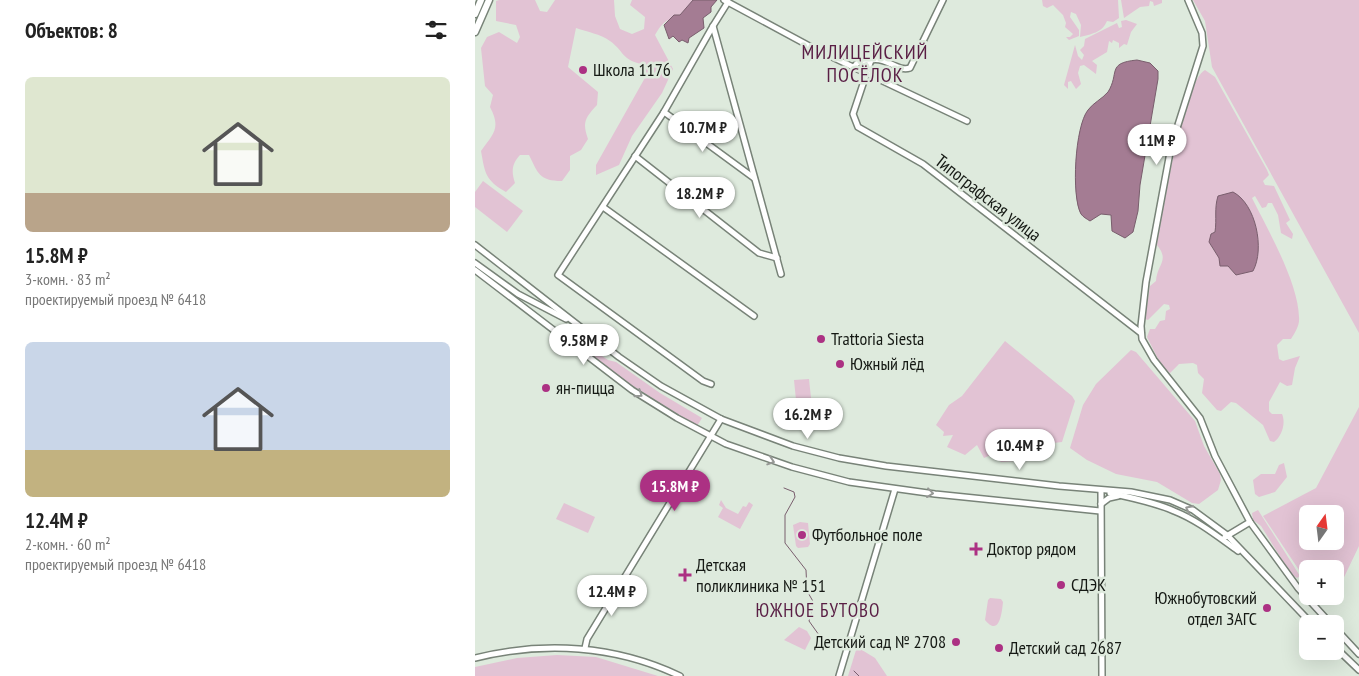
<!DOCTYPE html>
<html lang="ru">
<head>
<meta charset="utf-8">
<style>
  :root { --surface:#fff; --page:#f6f6f6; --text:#222; --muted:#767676; --accent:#ac3183 }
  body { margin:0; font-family:"PT Sans Narrow",sans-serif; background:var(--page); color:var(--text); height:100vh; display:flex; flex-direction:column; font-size:19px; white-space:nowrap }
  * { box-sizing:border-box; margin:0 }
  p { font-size:16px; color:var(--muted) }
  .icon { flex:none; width:28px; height:28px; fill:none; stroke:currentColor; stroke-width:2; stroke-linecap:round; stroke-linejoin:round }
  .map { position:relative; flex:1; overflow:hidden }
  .side { display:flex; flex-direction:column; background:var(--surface); width:475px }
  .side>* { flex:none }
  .needle { width:32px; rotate:14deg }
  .buttons { position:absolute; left:824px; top:505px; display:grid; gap:10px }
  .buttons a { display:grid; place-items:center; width:45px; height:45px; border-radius:8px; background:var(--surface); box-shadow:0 5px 20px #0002; font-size:25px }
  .price { position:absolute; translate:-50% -42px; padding:0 11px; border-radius:18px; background:#fff; color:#222; font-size:16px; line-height:32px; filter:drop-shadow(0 1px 2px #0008) }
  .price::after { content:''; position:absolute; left:50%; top:30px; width:15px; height:11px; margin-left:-8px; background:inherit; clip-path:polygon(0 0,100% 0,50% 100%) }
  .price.active { background:var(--accent); color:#fff }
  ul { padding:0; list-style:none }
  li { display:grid; align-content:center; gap:10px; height:265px; padding:0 25px }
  li span { display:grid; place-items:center; height:155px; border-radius:8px; color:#555 }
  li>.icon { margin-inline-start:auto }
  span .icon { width:90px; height:90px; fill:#fffc; stroke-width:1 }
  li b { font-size:21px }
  h2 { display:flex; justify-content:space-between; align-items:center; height:60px; padding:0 25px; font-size:21px }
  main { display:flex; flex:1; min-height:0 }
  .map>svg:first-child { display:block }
  .green { fill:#e2c3d4; fill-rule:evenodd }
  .water { fill:#a47c93; stroke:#795e6d }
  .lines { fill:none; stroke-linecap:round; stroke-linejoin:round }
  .stream { stroke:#795e6d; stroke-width:1 }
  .minor-casing { stroke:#788378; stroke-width:8 }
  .major-casing { stroke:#788378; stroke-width:9 }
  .minor { stroke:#fff; stroke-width:5 }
  .major { stroke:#fff; stroke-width:6 }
  .oneway { stroke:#969895 }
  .poi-dot { fill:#ac3183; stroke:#deeadd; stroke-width:2 }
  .labels { text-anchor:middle; stroke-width:5; stroke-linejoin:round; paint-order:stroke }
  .poi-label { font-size:18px; fill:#151914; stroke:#deeadd; text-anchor:start }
  .street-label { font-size:18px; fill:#151914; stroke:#deeadd }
  .neighbourhood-label { font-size:19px; letter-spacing:1px; fill:#591e44; stroke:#deeadd }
  .quarter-label { font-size:20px; letter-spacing:1px; fill:#591e44; stroke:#deeadd }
</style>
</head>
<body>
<main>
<section class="side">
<h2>Объектов: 8<svg class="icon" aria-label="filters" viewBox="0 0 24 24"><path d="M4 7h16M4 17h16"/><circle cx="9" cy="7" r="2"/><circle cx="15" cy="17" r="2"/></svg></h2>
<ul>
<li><span style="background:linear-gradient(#dfe7d0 75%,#b9a48a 0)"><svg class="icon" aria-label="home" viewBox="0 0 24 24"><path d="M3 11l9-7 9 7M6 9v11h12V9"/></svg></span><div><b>15.8M ₽</b><p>3-комн. · 83 m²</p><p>проектируемый проезд № 6418</p></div></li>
<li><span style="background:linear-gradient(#c9d6e8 70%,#c2b280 0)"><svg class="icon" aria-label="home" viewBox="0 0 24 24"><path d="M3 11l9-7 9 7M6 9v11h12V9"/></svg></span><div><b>12.4M ₽</b><p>2-комн. · 60 m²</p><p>проектируемый проезд № 6418</p></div></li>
</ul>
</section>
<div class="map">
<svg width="884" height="676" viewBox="0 0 884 676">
  <rect width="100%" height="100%" fill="#deeadd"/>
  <g class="green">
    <path d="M24 0H60L65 11 72 12 80 0H139L140 16 145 29 157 34 169 29 170 17 155 5 157 0H218L205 18C192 17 186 24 180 35L198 69 187 93 157 136 144 165 121 175V165L171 76 166 64C146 59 149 51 135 41 125 34 113 32 101 28L93 67 123 92 122 105C110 118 107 122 113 139L106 150 95 156V170L87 181C64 181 63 173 54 155H45C37 164 36 171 40 183L31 192C10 180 10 173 6 151 19 133 26 128 15 107L18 95 10 86 6 48 12 37 24 32 42 43 45 37 41 25 21 21V1Z"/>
    <path d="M567 0H643L644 18 638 22 632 21C627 33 616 34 605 37L606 25 601 14 596 12 595 17 604 30V36L594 40 591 37H595L598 34 590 27 591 23 588 15 578 5 572 8 568 6Z"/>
    <polygon points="646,0 687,0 687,3 679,6 678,2 675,1 674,6 665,7 649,18"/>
    <polygon points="718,0 884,0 884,333 737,67 730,21"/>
    <polygon points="651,20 662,24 656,32 652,45 649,44 644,48 644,43 638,40 637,43 634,41 632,52 617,61 622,65 621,74 609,65 605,66 603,73 606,84 601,89 596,81 593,82 593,89 589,85 600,45 603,56 607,60 609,55 605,50 609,46 610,39 642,23 644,28 647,27 646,21"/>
    <path d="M730 70 740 77 792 170 794 175 788 181 790 185 799 186 815 220 811 223 818 234 817 239 806 233 803 215 797 203H793L791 207 787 208 780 196 777 198C793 230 823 282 824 317 825 325 820 333 816 339H808L802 345 804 359 808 361 825 356 820 368 817 385 812 386 805 382 794 402V411L797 414H807C811 423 807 436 799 442L795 441 788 425 761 403 756 402 746 411 742 410 727 393 729 379 723 373 722 365 718 363 704 364 695 373 686 365 672 337 675 329H680L685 321 690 320 691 311 695 309 694 305 689 304 673 320 670 319 675 286 681 281C682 264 695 261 682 245 687 217 708 81 730 70ZM741 203 777 218C787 237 778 253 771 271L761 275 737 248 736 234 740 232C742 222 741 213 741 203Z"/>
    <polygon points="8,181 48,211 32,232 0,207 0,192"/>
    <polygon points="530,341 597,396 600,401 587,442 570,444 543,440 540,448 540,461 526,462 518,454 509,458 502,445 490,455 472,447 478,435 468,436 469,432 461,425 474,405 487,396"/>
    <polygon points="656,350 661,352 720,421 729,446 745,474 746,480 743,490 724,504 717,503 682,482 641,474 612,460 595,448 608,405 621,384"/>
    <polygon points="122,353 133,360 141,362 185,393 227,418 222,426 153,383 115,355"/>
    <polygon points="334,379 336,398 321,400 319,380"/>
    <path d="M884 407V546L860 596V569H832V582L788 516 841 488ZM832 514H860V541H832Z"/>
    <polygon points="809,463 812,477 800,492 784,497 780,494 778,480 786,474 800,474 804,465"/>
    <polygon points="246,500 251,508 263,514 268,506 271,507 274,502 278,505 265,529 243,517 248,508 244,505"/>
    <polygon points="89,503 120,517 113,533 81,519"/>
    <polygon points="783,510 825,576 822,578 816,574 786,526 778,520 777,513"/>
    <polygon points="325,522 333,523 335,544 333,547 323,548 321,546 318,525"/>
    <path d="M515 598 526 599 528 602C527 611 525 638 510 620L513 600Z"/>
    <polygon points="324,627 332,631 336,638 330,650 309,640"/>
    <polygon points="382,647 400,658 412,676 373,676"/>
    <polygon points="82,655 121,657 183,676 0,676 0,667 42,658"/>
  </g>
  <g class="water">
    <polygon points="218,0 242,0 236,7 236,12 228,18 229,28 214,38 213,43 207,40 204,42 198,36 194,39 189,25 199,15 205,15"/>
    <path d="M662 60 675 63 683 71V79L665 185 663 211 658 232 650 238 637 231 636 215 626 214 615 221C612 219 608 217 606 214 596 196 600 126 613 110 618 103 627 99 633 92 645 73 631 63 662 60Z"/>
    <path d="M758 192C781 204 790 249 778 271L761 275 753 266H745L744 258 734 242 736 234 740 232C742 219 739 209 743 196Z"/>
  </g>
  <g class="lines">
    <g class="stream">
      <polyline points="309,488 319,492 320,497 310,515 310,543 331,570 332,591 339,603 334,621 344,635"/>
      <polyline points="379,671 384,676"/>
    </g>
    <g class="minor-casing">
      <g id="minor">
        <polyline points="249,0 338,48 492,121"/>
        <polyline points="713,0 727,33 728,46 696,147 671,282 666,326 667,339 679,360 725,418 740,456 775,522 823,588 856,624"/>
        <polyline points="238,26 306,274"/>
        <polyline points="396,60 378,114 383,127 448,164 666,333"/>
        <path d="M379 67C384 59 389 61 396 60 413 57 422 72 435 68L468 0"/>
        <polyline points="189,112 279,178"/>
        <polyline points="160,156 284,253 302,258"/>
        <polyline points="128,207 279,316"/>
        <polyline points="0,245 144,357 186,386 246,419 318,446 364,458 411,466 584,486 656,492 695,500 718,510 752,535 837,624"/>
        <polyline points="0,263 43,294 91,319"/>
        <polyline points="0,270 157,390 202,418 251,444 317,467 374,482 460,494 625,511"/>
        <polyline points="236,384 228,381 83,275 189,112 238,26 253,2"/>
        <polyline points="626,491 627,676"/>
        <path d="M635 493C657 498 679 502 699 511 722 520 742 536 763 551"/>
        <polyline points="626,504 634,498 643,496"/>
        <polyline points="750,537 775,522"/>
        <polyline points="860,628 884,654"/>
        <polyline points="860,647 884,670"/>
        <polyline points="110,648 112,639 246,419"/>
        <path d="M0 658C69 641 140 645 205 676"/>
        <polyline points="364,676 420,489"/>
      </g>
    </g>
    <g class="major-casing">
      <g id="major">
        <polyline points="0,14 6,0"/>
        <polyline points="0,32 14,0"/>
      </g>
    </g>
    <use href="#minor" class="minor"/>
    <use href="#major" class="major"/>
  </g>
  <defs><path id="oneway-chevron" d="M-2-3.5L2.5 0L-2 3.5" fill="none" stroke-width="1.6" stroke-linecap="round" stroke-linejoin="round" transform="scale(1.25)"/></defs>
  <g class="oneway">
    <use href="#oneway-chevron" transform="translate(164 394) rotate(34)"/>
    <use href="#oneway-chevron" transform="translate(296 461) rotate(18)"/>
    <use href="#oneway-chevron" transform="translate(455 493) rotate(7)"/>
    <use href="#oneway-chevron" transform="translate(714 509) rotate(-153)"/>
  </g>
  <g class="poi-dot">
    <circle cx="108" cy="70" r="5"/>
    <circle cx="346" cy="339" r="5"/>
    <circle cx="365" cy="364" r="5"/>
    <circle cx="71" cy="388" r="5"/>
    <circle cx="327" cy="535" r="5"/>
    <path d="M498.5 541.5h5v5h5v5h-5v5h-5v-5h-5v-5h5z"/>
    <path d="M207.5 567.5h5v5h5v5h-5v5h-5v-5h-5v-5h5z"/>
    <circle cx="586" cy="585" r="5"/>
    <circle cx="792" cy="608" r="5"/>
    <circle cx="481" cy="642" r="5"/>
    <circle cx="524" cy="648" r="5"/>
  </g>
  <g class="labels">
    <g class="poi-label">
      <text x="118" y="76">Школа 1176</text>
      <text x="356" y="345">Trattoria Siesta</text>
      <text x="375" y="370">Южный лёд</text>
      <text x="81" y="394">ян-пицца</text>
      <text x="337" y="541">Футбольное поле</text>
      <text x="512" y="555">Доктор рядом</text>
      <text x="221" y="571">Детская<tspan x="221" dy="21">поликлиника № 151</tspan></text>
      <text x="596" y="591">СДЭК</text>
      <text x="782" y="604" text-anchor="end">Южнобутовский<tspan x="782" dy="21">отдел ЗАГС</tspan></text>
      <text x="471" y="648" text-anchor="end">Детский сад № 2708</text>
      <text x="534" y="654">Детский сад 2687</text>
    </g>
    <g class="street-label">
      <text transform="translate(513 198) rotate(38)" y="6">Типографская улица</text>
    </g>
    <g class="neighbourhood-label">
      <text x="343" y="617">ЮЖНОЕ БУТОВО</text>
    </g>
    <g class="quarter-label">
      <text x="390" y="59">МИЛИЦЕЙСКИЙ<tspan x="390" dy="23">ПОСЁЛОК</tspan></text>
    </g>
  </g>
</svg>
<div class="buttons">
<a><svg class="needle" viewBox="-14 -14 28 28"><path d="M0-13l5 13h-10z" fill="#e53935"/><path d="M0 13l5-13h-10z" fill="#767676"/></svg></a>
<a>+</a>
<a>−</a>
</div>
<b class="price" style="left:228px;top:153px">10.7M ₽</b>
<b class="price" style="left:682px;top:166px">11M ₽</b>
<b class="price" style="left:225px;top:219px">18.2M ₽</b>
<b class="price" style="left:109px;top:366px">9.58M ₽</b>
<b class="price" style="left:333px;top:440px">16.2M ₽</b>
<b class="price" style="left:545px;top:471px">10.4M ₽</b>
<b class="price active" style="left:200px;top:512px">15.8M ₽</b>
<b class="price" style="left:137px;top:617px">12.4M ₽</b>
</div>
</main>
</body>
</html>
